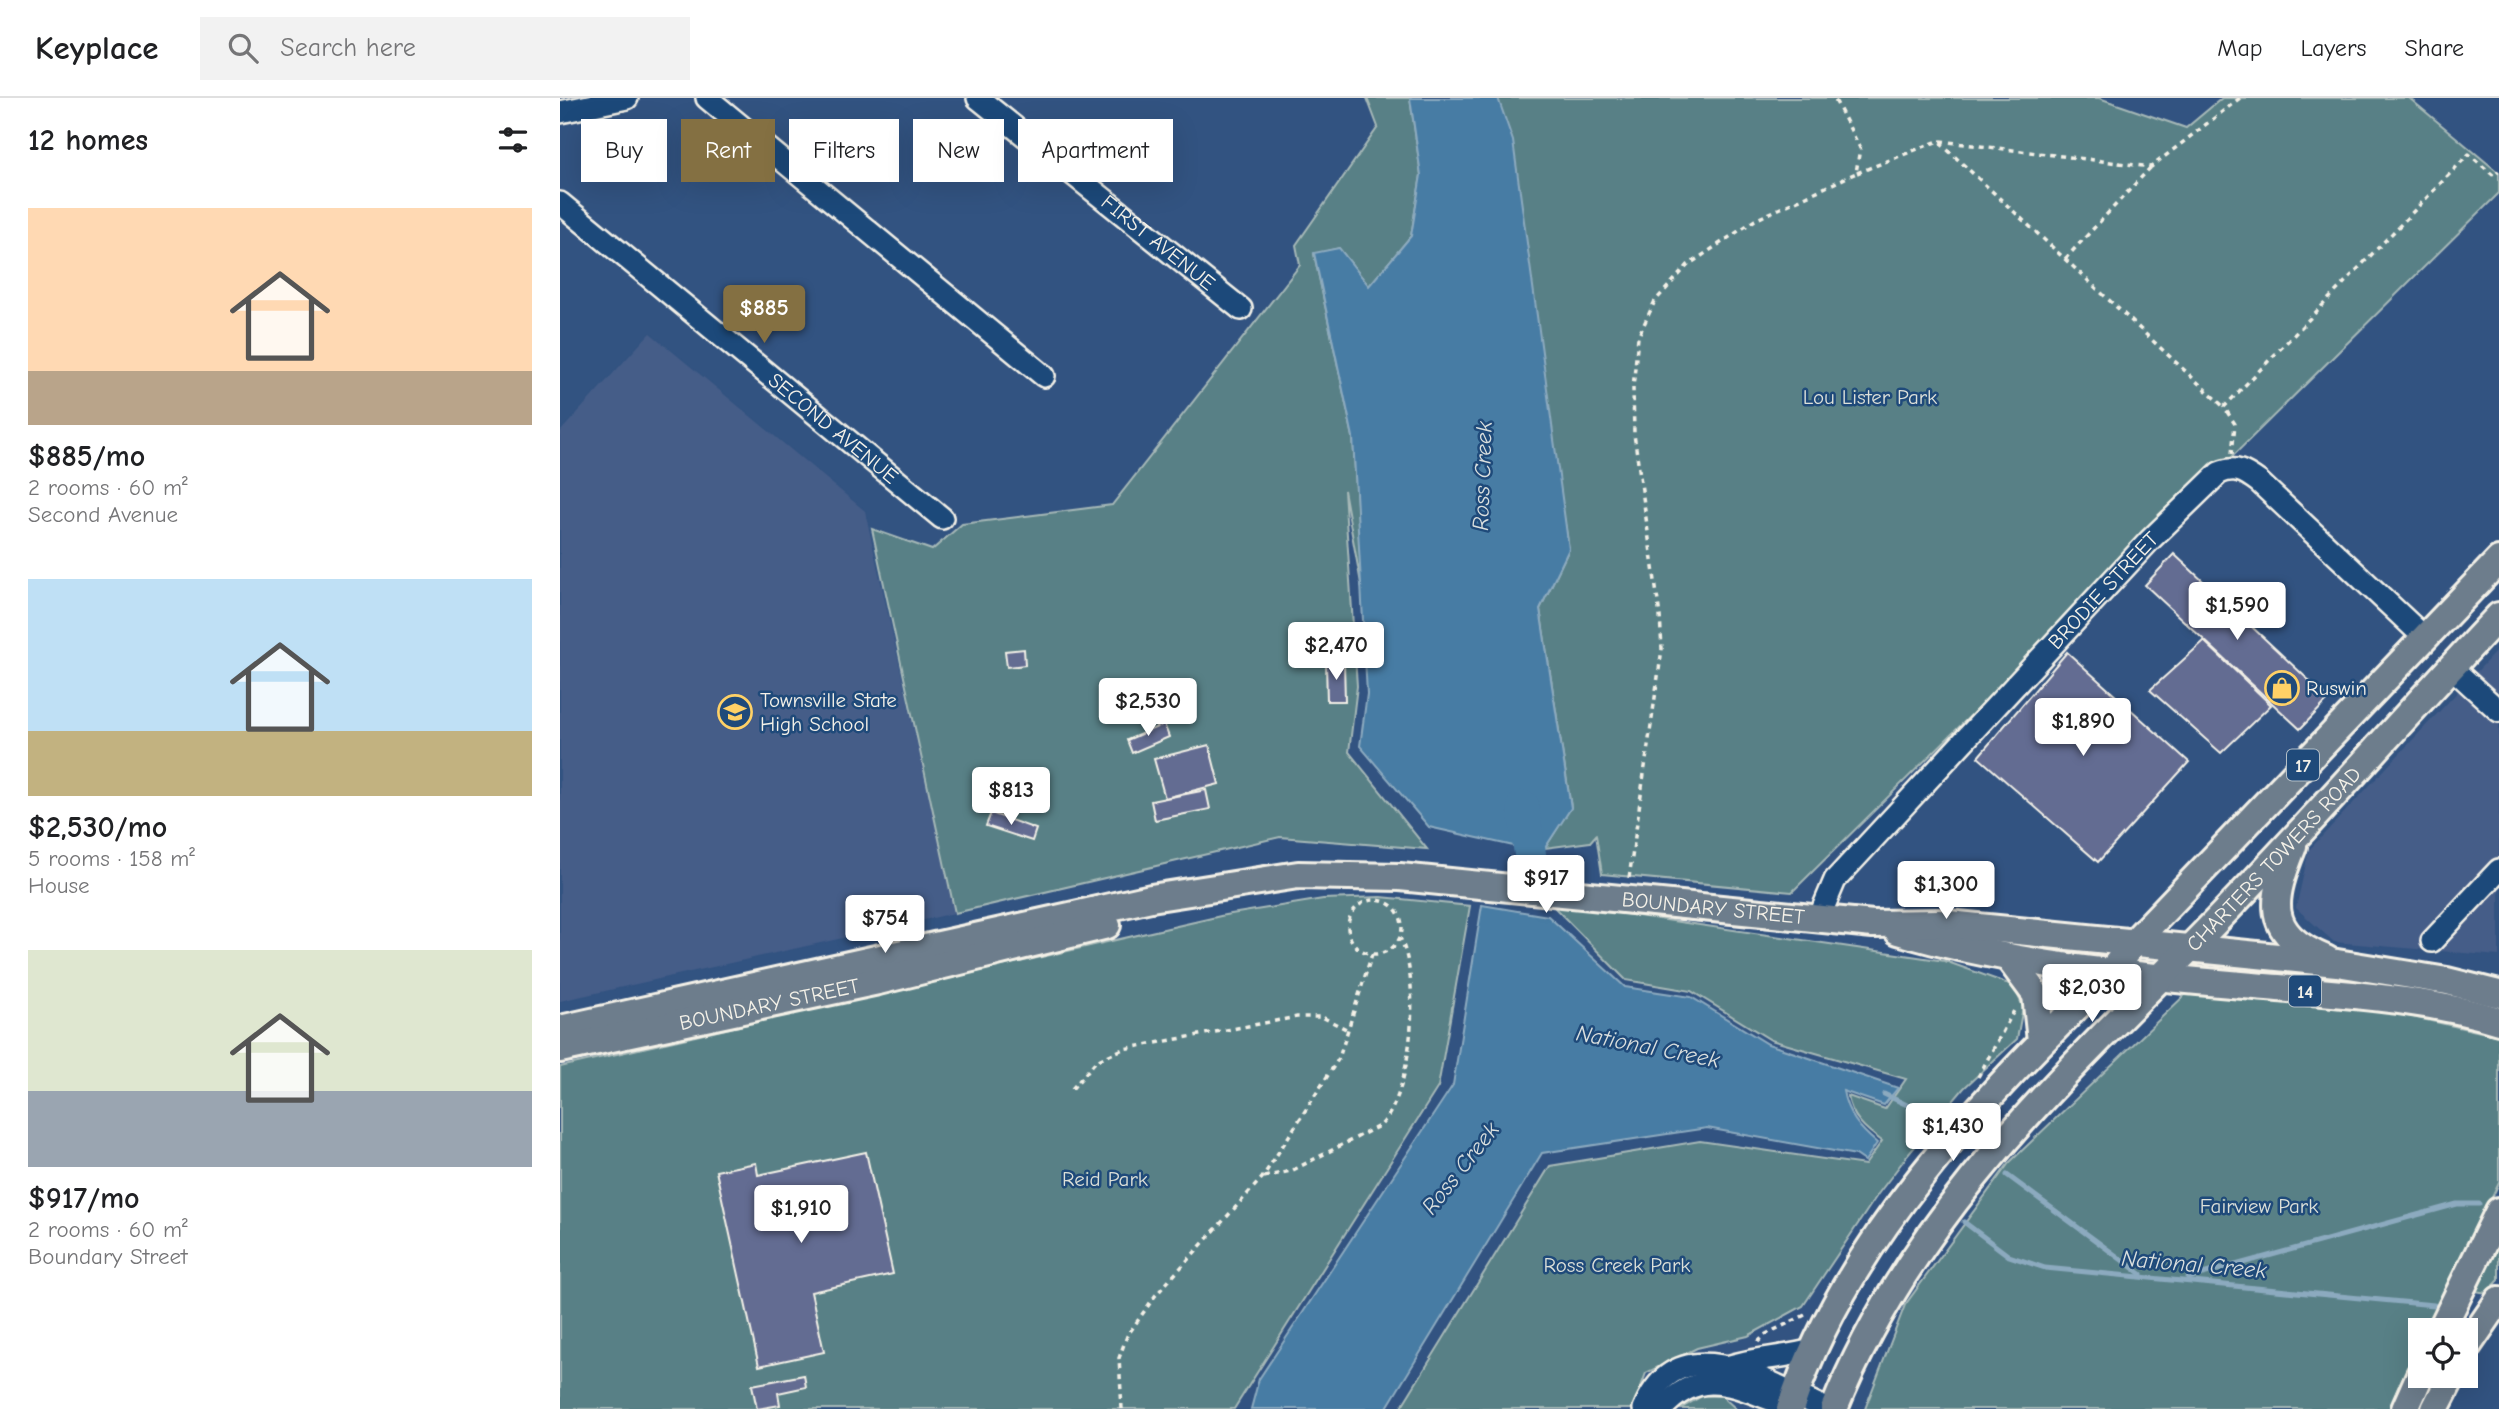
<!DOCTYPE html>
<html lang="en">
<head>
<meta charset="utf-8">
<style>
  :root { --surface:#fff; --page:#f2f2f2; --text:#202124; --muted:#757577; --line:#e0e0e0; --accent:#847042 }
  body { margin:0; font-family:"Comic Neue",sans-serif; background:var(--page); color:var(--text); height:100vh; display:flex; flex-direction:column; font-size:26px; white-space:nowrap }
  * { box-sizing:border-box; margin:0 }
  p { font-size:23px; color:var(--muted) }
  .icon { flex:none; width:38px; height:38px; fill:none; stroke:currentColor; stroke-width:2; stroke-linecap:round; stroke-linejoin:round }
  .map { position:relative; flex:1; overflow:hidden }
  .side { display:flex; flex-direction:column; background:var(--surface); width:560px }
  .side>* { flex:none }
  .guide { position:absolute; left:21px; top:21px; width:665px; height:63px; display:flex; gap:14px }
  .controls { position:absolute; left:1848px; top:1220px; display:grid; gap:14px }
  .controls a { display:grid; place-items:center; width:70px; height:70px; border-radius:0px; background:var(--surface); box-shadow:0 7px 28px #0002; font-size:35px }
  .price { position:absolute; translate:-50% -60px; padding:0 16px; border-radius:7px; background:#fff; color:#222; font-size:23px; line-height:46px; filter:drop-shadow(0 2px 4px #0008) }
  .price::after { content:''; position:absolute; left:50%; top:42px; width:21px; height:16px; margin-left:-10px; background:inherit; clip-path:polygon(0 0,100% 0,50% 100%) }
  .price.current { background:var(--accent); color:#fff }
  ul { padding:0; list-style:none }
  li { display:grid; align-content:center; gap:14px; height:371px; padding:0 28px }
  li span { display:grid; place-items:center; height:217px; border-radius:0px; color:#555 }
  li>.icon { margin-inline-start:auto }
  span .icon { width:126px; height:126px; fill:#fffc; stroke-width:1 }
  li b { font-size:30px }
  h2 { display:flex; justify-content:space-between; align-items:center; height:84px; padding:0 28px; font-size:30px }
  .tag { padding:0 24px; border-radius:0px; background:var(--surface); box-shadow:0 7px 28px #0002; font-size:24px; line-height:63px }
  .tag.current { background:var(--accent); color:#fff }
  header { display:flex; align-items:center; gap:42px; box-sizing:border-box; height:98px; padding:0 35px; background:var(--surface); border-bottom:2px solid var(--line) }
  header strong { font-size:33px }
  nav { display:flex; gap:38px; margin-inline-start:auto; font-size:24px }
  .search { width:490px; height:63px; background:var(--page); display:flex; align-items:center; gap:18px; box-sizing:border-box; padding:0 24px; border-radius:0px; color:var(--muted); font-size:26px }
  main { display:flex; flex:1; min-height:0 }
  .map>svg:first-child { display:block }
  .built { fill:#455d88 }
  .green { fill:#588086; stroke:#a6b8b7; stroke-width:2 }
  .water { fill:#477ba4; stroke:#8caabf; stroke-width:2 }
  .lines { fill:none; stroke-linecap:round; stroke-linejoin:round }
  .stream { stroke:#8caabf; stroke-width:5 }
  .river { stroke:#477ba4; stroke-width:32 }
  .building { fill:#636c92; stroke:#f4f1e8; stroke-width:2 }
  .minor-casing { stroke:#f4f1e8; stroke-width:26 }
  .major-casing { stroke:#f4f1e8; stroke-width:32 }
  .path { stroke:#f4f1e8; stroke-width:3.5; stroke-dasharray:5 5; stroke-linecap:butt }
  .minor { stroke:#1f4a7a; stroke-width:21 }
  .major { stroke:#6d7d8c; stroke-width:26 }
  .labels { text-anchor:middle; stroke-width:5; stroke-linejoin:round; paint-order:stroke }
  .shield { fill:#1f4a7a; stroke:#b4bfc7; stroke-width:2 }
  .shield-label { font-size:19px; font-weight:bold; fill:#f4f1e8 }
  .street-label { font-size:21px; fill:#f4f1e8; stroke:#1f4a7a }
  .park-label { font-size:21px; fill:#dde0d9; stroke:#1f4a7a }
  .poi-label { font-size:21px; fill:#f4f1e8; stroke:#1f4a7a; text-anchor:start }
  .water-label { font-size:23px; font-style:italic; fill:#dadfde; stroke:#1f4a7a }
</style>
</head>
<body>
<header>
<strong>Keyplace</strong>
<div class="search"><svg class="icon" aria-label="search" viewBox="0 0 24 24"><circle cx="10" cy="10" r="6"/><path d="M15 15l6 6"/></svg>Search here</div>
<nav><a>Map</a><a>Layers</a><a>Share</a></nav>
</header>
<main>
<section class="side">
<h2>12 homes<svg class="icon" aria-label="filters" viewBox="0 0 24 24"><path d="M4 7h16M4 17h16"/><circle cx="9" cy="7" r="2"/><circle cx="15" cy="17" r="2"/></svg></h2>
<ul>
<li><span style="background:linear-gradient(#ffd9b3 75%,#b9a48a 0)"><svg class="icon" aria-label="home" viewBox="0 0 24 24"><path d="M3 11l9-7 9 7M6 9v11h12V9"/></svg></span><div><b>$885/mo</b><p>2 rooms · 60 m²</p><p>Second Avenue</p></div></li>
<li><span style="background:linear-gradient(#bfe0f5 70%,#c2b280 0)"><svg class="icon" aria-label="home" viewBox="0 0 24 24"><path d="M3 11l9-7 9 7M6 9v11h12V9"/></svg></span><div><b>$2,530/mo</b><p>5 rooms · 158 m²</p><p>House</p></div></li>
<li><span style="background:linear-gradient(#dfe7d0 65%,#9aa5b1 0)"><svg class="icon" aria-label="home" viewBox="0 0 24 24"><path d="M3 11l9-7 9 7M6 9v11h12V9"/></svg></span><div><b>$917/mo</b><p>2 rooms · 60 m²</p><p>Boundary Street</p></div></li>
</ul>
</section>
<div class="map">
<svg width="1939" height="1311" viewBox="0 0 1939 1311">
  <rect width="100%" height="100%" fill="#325381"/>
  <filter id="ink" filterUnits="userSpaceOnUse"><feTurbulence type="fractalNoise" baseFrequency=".0143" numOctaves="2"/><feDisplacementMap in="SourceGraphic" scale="14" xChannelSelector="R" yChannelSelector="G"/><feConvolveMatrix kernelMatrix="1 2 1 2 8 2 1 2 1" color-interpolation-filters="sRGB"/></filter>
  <g filter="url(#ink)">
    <g class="built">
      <polygon points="90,235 305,413 395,815 0,903 0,334"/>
      <polygon points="1939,550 1939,858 1774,844 1736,810 1749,752"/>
    </g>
    <g class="green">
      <polygon points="807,0 850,0 861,77 851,138 809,188 779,150 754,156 793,339 802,491 784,392 797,588 789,654 867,751 720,739 395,815 312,431 372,452 402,426 552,407 740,167 736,147 818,29"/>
      <polygon points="938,0 1539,0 1626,30 1662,0 1849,0 1939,75 1939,95 1232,794 1042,776 1036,737 1030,744 985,750 1011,709 980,511 1009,451"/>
      <polygon points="821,799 910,808 878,989 674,1311 0,1311 0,969 665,817 763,801"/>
      <path d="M990 805 1385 863 1449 886 1456 893 1463 909 1457 941 1404 990 1347 1058 1318 1096 1243 1208 1188 1238 1137 1250 1086 1275 1073 1311H840L990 1068 1140 1043 1305 1067 1322 1043C1305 1031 1291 1019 1288 998L1325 1011 1346 981 1211 942 1131 893 1066 882Z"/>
      <polygon points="1626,896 1794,906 1939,938 1939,1085 1868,1232 1860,1232 1860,1248 1830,1311 1305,1311 1345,1207 1449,1065"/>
      <polygon points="1939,1140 1939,1182 1927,1195 1915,1193"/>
      <polygon points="1142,1298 1162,1298 1176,1311 1120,1311"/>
    </g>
    <g class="water">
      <polygon points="850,0 938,0 953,43 1009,451 980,511 1011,710 985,750 958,749 869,729 800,648 807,596 793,339 754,155 779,150 809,188 851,138 861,77"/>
      <path d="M922 807 988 818 1065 889 1131 899 1208 946 1338 990 1324 1007 1283 993C1287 1016 1300 1031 1317 1045L1305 1063 1296 1057 1147 1030 982 1055 826 1311H691L699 1281 893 987Z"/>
    </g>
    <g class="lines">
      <g class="stream">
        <polyline points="1324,996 1372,1019"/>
        <polyline points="1447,1077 1581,1176"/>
        <polyline points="1404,1124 1449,1158 1485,1170 1874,1207"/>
        <polyline points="1628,1180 1897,1106 1919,1106"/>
      </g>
      <polyline class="river" points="963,708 970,756"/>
    </g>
    <g class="building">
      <polygon points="1614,456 1769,601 1740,631 1585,487"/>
      <polygon points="1644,543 1711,607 1661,655 1590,592"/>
      <polygon points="464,551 465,567 447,569 445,553"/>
      <polygon points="1507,554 1629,664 1538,764 1418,659"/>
      <polygon points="784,564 785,603 767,603 766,565"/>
      <polygon points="613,586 614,600 597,601 596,587"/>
      <polygon points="604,626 609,639 572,655 567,642"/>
      <polygon points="649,647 659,686 605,700 594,661"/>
      <polygon points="646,692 650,711 595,722 591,703"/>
      <polygon points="431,715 476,731 472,743 426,728"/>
      <polygon points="306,1054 333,1176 251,1194 264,1254 199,1268 156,1073 196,1065 198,1077"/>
      <polygon points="244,1277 246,1289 218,1295 220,1307 197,1311 192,1287"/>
    </g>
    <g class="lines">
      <g class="minor-casing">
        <g id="minor">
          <polyline points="147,0 484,278"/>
          <path id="s1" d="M418 0 681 211"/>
          <polyline points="0,14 67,0"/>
          <path id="s2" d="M0 105 382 420"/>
          <polyline points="1891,569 1939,613"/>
          <path id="s3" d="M1259 820 1275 782 1590 442 1659 375C1676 368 1684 373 1699 384L1865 540"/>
          <polyline points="1872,843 1939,772"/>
          <path d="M1167 1269C1196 1259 1226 1260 1256 1251"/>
          <path d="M1084 1311C1119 1224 1209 1286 1267 1311"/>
          <path d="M1102 1311C1143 1265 1178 1291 1227 1307"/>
        </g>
      </g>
      <g class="major-casing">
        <g id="major">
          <path d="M1733 748C1712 801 1702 835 1766 861"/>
          <path d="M1338 833C1462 870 1590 879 1718 890 1791 897 1868 901 1939 923"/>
          <polyline points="1448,859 1476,897 1481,943"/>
          <path id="s4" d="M0 931 591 800 738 777 840 779 1313 826 1378 825 1777 865 1887 883 1939 896"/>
          <path id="s5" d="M0 951 318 883 547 827"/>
          <polyline points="1881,1232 1939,1113"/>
          <polyline points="1906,1250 1939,1202"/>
          <path d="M1230 1311C1288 1136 1423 1002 1550 875L1573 845 1939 462"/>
          <path id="s6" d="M1274 1311C1350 1122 1489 992 1629 851 1736 743 1835 628 1939 518"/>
          <polyline points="1845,1311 1860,1277"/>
          <polyline points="1875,1311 1892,1278"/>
        </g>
      </g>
      <g class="path">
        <polyline points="1380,43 1591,69 1680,0"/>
        <polyline points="1297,75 1378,43 1664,309"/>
        <polyline points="1505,161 1591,69"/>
        <polyline points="1672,356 1675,326 1664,309 1909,56 1934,78 1939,73"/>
        <polyline points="1069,780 1102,551 1100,518 1074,336 1073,290 1078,239 1095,203 1128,167 1195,122 1296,75 1300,50 1274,0"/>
        <circle cx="815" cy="829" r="27"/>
        <polyline points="1418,979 1456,909"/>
        <polyline points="512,991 536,963 563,951 737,919 762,919 788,932"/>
        <path d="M704 1079 731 1073 821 1027C853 994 861 880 840 840"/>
        <polyline points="1198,1244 1206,1236 1245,1217"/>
        <polyline points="562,1311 559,1260 567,1238 595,1198 702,1080 779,960 812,856"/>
      </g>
      <use href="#minor" class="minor"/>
      <use href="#major" class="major"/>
    </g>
  </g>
  <defs>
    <g id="shop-ring" transform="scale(1.75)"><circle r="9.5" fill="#1f4a7a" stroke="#ffd166" stroke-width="1.5"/><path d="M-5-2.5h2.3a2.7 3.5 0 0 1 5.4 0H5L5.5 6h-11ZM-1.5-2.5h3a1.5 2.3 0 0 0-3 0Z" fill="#ffd166"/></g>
    <g id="school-ring" transform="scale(1.75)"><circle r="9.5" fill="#1f4a7a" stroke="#ffd166" stroke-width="1.5"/><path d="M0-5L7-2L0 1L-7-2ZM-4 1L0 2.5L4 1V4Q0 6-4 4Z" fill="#ffd166"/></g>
  </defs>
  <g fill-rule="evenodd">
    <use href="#shop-ring" x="1722" y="590"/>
    <use href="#school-ring" x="175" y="614"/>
  </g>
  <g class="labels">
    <g class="shield">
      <rect x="1727" y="651.5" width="32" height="31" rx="5"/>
      <rect x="1729" y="877.5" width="32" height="31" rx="5"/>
    </g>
    <g class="shield-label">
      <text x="1743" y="674">17</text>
      <text x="1745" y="900">14</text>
    </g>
    <g class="street-label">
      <text dy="7" stroke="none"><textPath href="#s1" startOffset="231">FIRST AVENUE</textPath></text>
      <text dy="7" stroke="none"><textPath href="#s2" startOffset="354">SECOND AVENUE</textPath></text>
      <text dy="7" stroke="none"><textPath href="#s3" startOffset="436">BRODIE STREET</textPath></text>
      <text dy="7" stroke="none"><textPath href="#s6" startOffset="709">CHARTERS TOWERS ROAD</textPath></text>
      <text dy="7" stroke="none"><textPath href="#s4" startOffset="1171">BOUNDARY STREET</textPath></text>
      <text dy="7" stroke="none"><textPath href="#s5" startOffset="214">BOUNDARY STREET</textPath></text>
    </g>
    <g class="park-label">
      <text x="1310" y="306">Lou Lister Park</text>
      <text x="545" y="1088">Reid Park</text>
      <text x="1699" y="1115">Fairview Park</text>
      <text x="1057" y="1174">Ross Creek Park</text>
    </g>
    <g class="poi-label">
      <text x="1746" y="597">Ruswin</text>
      <text x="200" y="609">Townsville State<tspan x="200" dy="24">High School</tspan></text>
    </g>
    <g class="water-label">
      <text transform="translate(922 378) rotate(-88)" y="8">Ross Creek</text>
      <text transform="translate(1088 948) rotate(11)" y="8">National Creek</text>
      <text transform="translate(900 1070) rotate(-52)" y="8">Ross Creek</text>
      <text transform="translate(1634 1166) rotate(5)" y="8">National Creek</text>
    </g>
  </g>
</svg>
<div class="controls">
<a><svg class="icon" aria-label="locate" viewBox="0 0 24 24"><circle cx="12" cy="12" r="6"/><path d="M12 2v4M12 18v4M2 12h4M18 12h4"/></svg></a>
</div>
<b class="price current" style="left:204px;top:247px">$885</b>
<b class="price" style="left:1677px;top:544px">$1,590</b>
<b class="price" style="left:776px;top:584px">$2,470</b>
<b class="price" style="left:588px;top:640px">$2,530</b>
<b class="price" style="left:1523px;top:660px">$1,890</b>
<b class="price" style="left:451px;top:729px">$813</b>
<b class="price" style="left:986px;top:817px">$917</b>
<b class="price" style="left:1386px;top:823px">$1,300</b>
<b class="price" style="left:325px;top:857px">$754</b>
<b class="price" style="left:1532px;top:926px">$2,030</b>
<b class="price" style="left:1393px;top:1065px">$1,430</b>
<b class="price" style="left:241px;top:1147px">$1,910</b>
<div class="guide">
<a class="tag">Buy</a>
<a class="tag current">Rent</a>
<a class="tag">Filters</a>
<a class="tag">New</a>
<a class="tag">Apartment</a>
</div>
</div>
</main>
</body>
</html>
